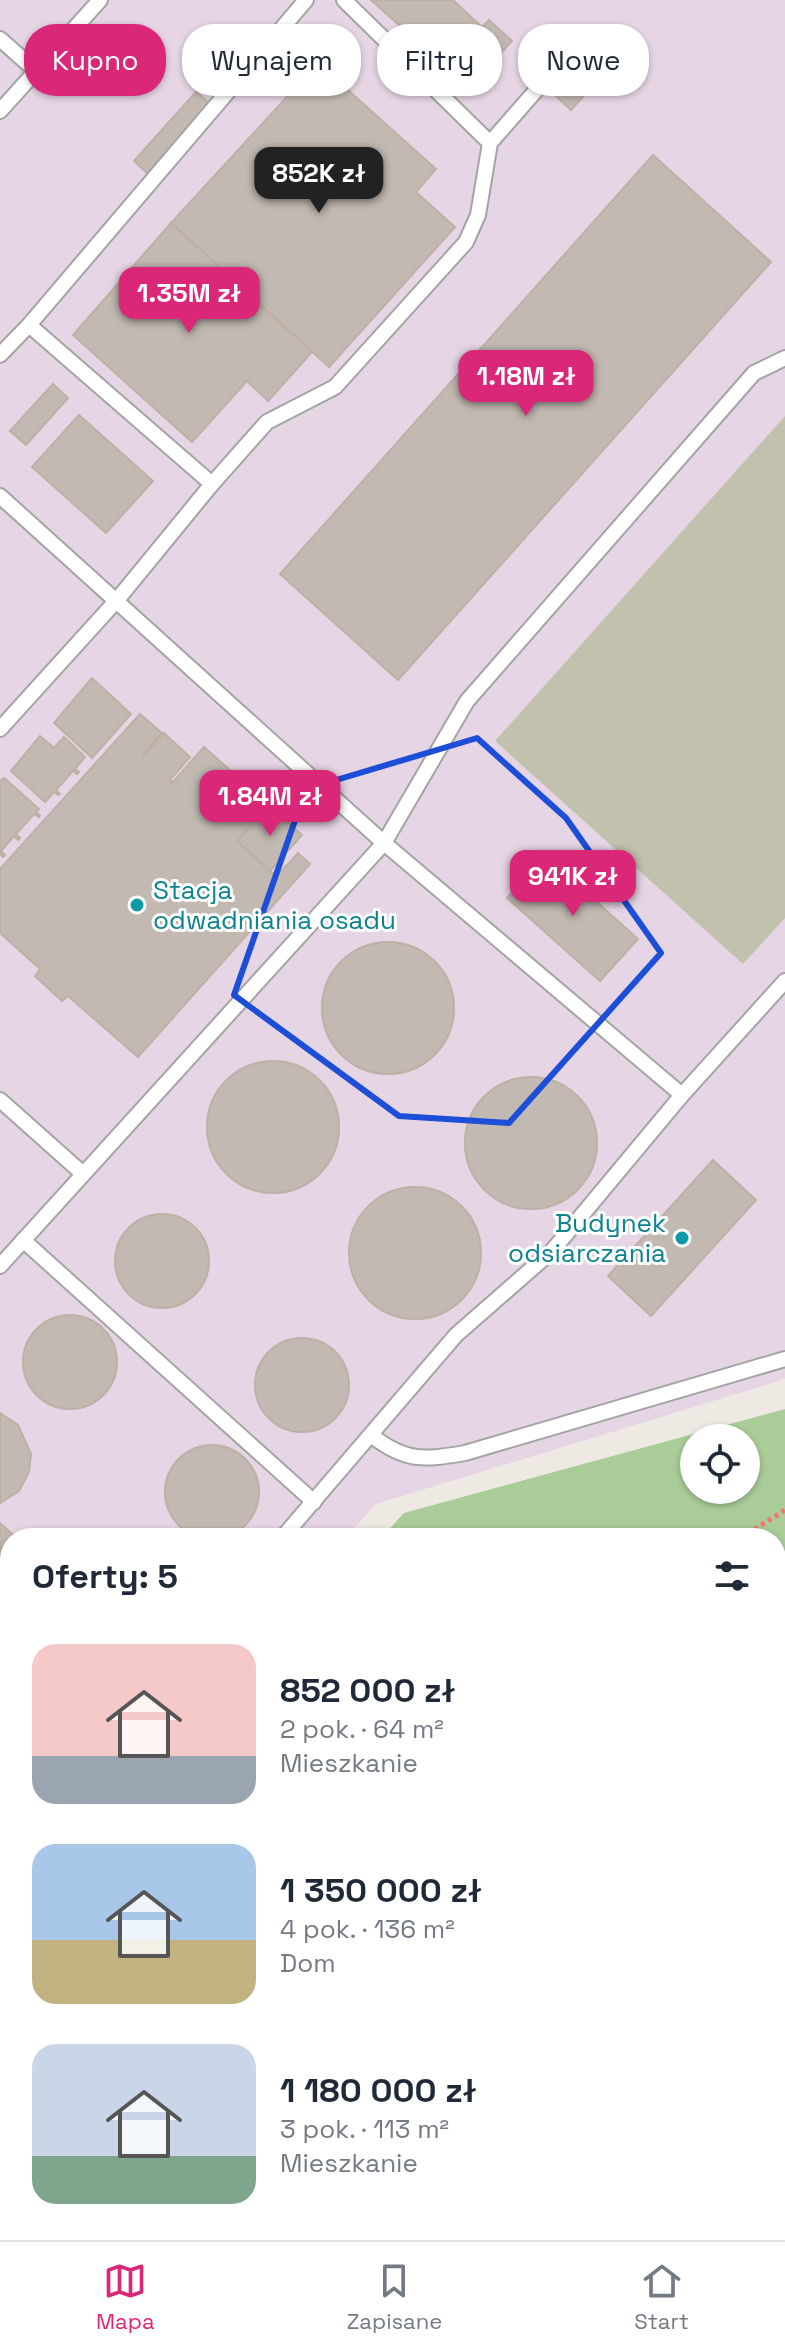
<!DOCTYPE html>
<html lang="pl">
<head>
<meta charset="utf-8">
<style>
  :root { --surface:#fff; --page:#f6f6f7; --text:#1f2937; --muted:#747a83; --line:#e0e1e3; --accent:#db2777 }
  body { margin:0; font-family:"Space Grotesk",sans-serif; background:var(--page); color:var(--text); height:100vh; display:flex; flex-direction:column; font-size:30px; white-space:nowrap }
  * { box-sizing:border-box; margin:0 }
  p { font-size:26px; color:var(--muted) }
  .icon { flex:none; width:44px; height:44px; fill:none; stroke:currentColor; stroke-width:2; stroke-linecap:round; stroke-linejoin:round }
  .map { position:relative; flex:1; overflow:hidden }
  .details { position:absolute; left:0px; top:1528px; width:786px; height:712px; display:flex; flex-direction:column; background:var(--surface); border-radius:32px 32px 0 0; box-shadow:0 2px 6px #0004 }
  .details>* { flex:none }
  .guide { position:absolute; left:24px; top:24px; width:738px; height:72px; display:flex; gap:16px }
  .fabs { position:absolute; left:680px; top:1424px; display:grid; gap:16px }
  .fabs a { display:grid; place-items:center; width:80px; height:80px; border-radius:50%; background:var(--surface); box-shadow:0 2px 6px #0004; font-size:40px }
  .price { position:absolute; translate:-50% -68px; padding:0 18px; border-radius:16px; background:var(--accent); color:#fff; font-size:26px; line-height:52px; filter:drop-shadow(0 2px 4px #0008) }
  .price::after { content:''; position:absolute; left:50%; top:48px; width:24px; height:18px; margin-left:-12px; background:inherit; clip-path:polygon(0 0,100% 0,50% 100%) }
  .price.active { background:#222; color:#fff }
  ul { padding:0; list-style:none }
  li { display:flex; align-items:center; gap:24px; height:200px; padding:0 32px }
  li span { display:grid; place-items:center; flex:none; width:224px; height:160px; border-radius:24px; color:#555 }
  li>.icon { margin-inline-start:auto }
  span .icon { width:96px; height:96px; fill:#fffc; stroke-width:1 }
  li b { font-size:34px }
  h2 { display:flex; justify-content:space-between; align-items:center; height:96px; padding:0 32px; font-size:34px }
  .tag { padding:0 28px; border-radius:32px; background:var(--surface); box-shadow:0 2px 6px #0004; font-size:28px; line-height:72px }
  .tag.active { background:var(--accent); color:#fff }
  .menu { display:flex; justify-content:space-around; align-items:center; height:112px; border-top:2px solid var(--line); background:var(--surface); font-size:22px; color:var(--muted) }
  .menu a { display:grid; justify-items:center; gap:4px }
  .menu .active { color:var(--accent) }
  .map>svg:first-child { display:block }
  .industrial { fill:#e6d5e4 }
  .construction { fill:#c2c1ae }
  .forest { fill:#a9cc98; fill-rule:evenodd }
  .water { fill:#a4d0da }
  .building { fill:#c2b9b2; stroke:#bfb0a6; stroke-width:2 }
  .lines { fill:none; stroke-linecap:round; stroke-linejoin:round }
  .service-casing { stroke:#a4a4a4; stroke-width:18 }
  .path { stroke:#f5766c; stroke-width:5; stroke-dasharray:4 4; stroke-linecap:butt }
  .service { stroke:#fff; stroke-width:14 }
  .marked { fill:none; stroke:#1d4ed8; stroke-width:6; stroke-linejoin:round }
  .culture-dot { fill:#0f9aa8; stroke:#fff; stroke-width:3 }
  .labels { text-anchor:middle; stroke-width:6; stroke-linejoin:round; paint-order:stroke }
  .culture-label { font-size:26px; fill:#0d838f; stroke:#fff; text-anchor:start }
</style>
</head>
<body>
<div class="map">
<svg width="785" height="2240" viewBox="0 0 785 2240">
  <rect width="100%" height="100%" fill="#eeeae3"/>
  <polygon class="industrial" points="0,0 785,0 785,1379 376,1504 345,1538 10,1538 10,1912 0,1923"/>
  <polygon class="construction" points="785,416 785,918 743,964 495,741"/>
  <path class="forest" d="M785 1409V2240H0V1957L10 1946V2230H776V1538H381L404 1513ZM694 1438H746V1490H694Z"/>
  <polygon class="water" points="10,1647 10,1719 0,1710 0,1656"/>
  <g class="building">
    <polygon points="371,0 453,0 482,27 489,20 512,41 469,88"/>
    <polygon points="580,51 604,73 571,110 547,88"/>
    <polygon points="318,63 436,169 416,192 455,227 329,367 171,223"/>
    <polygon points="196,92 209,103 147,173 134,161"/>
    <polygon points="653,155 771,262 398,680 280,574"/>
    <polygon points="171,223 312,352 268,401 247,381 192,442 73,335"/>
    <polygon points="53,384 68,398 26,445 10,431"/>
    <polygon points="79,415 153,481 106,533 32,467"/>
    <polygon points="92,678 131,714 92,758 54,723"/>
    <polygon points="140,714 162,733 142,755 143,756 164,733 190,757 170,780 172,783 204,747 269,805 237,841 270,871 277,876 298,853 310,864 138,1057 68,996 62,1001 35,976 40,969 0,933 0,869"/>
    <polygon points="40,736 54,748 64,737 85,757 75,769 79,772 77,774 73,771 56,790 60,794 58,795 54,792 45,802 11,771"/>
    <polygon points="4,778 39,809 36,812 40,815 39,817 34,814 16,834 20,838 18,840 14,836 1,851 5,855 3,857 0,854 0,781"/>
    <polygon points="269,805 302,835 270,871 237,841"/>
    <polygon points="546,856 638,939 600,981 507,898"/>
    <circle cx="388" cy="1008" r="66"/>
    <circle cx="273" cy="1127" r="66"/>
    <circle cx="531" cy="1143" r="66"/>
    <polygon points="713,1160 756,1200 651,1316 608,1276"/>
    <circle cx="415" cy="1253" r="66"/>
    <circle cx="162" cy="1261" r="47"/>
    <circle cx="70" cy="1362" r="47"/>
    <circle cx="302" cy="1385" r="47"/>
    <polygon points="0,1413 18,1425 31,1454 29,1472 19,1491 0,1503"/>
    <circle cx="212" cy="1492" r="47"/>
    <polygon points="0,1523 17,1538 10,1538 10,1576 0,1567"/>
  </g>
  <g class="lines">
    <g class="service-casing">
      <g id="service">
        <polyline points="344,0 490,143"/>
        <polyline points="0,39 36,71"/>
        <polyline points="0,111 100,0"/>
        <polyline points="29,325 212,484"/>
        <polyline points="0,355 29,325 306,0"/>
        <polyline points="0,496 384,843 682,1095"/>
        <polyline points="0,729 117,600 212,484 267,422 335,387 466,242 478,215 490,143 539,87"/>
        <polyline points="0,1100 82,1173"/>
        <polyline points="23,1240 314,1502"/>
        <polyline points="0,1266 384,843 467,701 754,373 785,358"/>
        <path d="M371 1435C405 1462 424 1460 465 1453L785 1359"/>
        <polyline points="282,1538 456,1335 552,1251 682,1095 785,981"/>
        <polyline points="0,1852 10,1841"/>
      </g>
    </g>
    <g class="path">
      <polyline points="741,1538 785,1510"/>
      <polyline points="776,2181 785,2178"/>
      <polyline points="676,2230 679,2240"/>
    </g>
    <use href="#service" class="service"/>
  </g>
  <path class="marked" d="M477 738 566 818 661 953 509 1123 399 1116 234 995 306 789Z"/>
  <g class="culture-dot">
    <circle cx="137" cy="905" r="8"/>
    <circle cx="682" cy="1238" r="8"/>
  </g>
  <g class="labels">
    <g class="culture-label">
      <text x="153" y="899">Stacja<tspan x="153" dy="30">odwadniania osadu</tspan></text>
      <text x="666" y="1232" text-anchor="end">Budynek<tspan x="666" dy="30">odsiarczania</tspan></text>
    </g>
  </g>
</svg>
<div class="fabs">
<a><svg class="icon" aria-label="locate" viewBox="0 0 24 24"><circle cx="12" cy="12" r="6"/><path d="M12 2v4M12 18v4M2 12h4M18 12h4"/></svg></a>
</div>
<b class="price active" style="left:319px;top:215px">852K zł</b>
<b class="price" style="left:189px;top:335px">1.35M zł</b>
<b class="price" style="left:526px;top:418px">1.18M zł</b>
<b class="price" style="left:270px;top:838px">1.84M zł</b>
<b class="price" style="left:573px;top:918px">941K zł</b>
<div class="guide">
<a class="tag active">Kupno</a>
<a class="tag">Wynajem</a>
<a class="tag">Filtry</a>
<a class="tag">Nowe</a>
</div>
<section class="details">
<h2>Oferty: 5<svg class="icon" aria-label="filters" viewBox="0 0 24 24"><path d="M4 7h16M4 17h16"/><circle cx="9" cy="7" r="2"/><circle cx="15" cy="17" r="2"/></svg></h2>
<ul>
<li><span style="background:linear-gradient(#f6c9c9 70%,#9aa5b1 0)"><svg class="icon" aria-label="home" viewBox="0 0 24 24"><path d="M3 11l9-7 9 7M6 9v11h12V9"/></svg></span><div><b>852 000 zł</b><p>2 pok. · 64 m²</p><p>Mieszkanie</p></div></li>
<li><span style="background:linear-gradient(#a9c7e8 60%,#c2b280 0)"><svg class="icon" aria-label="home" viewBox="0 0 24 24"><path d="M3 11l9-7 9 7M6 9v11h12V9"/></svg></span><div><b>1 350 000 zł</b><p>4 pok. · 136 m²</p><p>Dom</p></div></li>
<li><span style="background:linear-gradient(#c9d6e8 70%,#7fa58c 0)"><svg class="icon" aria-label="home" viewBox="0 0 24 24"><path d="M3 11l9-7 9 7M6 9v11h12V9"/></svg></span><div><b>1 180 000 zł</b><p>3 pok. · 113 m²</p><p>Mieszkanie</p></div></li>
</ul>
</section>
</div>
<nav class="menu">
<a class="active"><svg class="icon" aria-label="map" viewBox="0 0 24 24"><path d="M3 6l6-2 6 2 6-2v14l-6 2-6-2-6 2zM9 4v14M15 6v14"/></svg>Mapa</a>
<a><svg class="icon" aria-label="saved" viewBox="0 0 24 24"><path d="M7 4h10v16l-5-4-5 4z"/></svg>Zapisane</a>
<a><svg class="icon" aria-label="home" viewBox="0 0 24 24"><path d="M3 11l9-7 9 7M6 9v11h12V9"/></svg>Start</a>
</nav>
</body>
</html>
